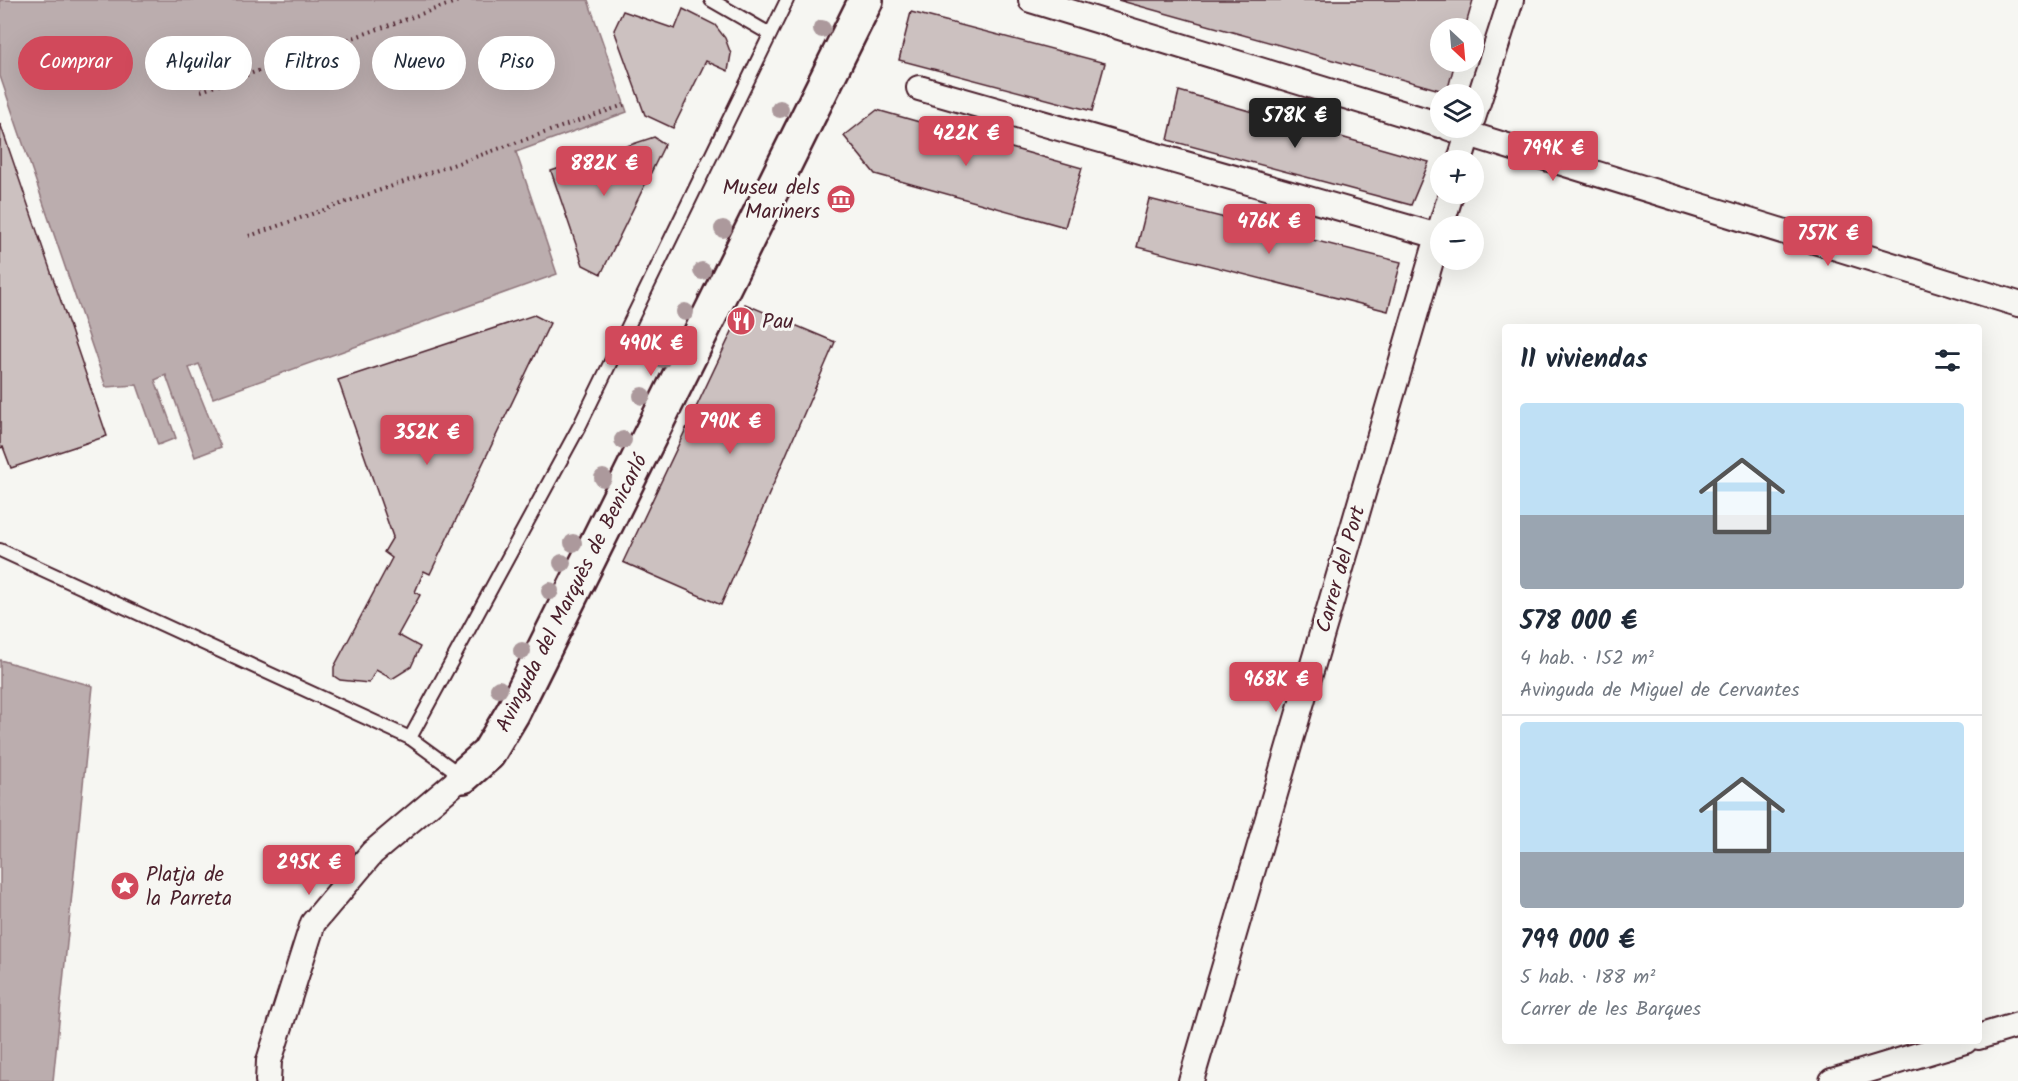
<!DOCTYPE html>
<html lang="es">
<head>
<meta charset="utf-8">
<style>
  :root { --surface:#fff; --page:#f6f6f7; --text:#1f2937; --muted:#747a83; --line:#e0e1e3; --accent:#d1495b }
  body { margin:0; font-family:Kalam,sans-serif; background:var(--page); color:var(--text); height:100vh; display:flex; flex-direction:column; font-size:22px; white-space:nowrap }
  * { box-sizing:border-box; margin:0 }
  p { font-size:20px; color:var(--muted) }
  .icon { flex:none; width:33px; height:33px; fill:none; stroke:currentColor; stroke-width:2; stroke-linecap:round; stroke-linejoin:round }
  .map { position:relative; flex:1; overflow:hidden }
  .side { position:absolute; left:1502px; top:324px; width:480px; height:720px; display:flex; flex-direction:column; background:var(--surface); border-radius:6px; box-shadow:0 6px 24px #0002 }
  .side>* { flex:none }
  .banner { position:absolute; left:18px; top:36px; width:570px; height:54px; display:flex; gap:12px }
  .needle { width:39px; rotate:154deg }
  .buttons { position:absolute; left:1430px; top:18px; display:grid; gap:12px }
  .buttons a { display:grid; place-items:center; width:54px; height:54px; border-radius:50%; background:var(--surface); box-shadow:0 6px 24px #0002; font-size:30px }
  .price { position:absolute; translate:-50% -51px; padding:0 14px; border-radius:6px; background:var(--accent); color:#fff; font-size:20px; line-height:39px; filter:drop-shadow(0 2px 3px #0008) }
  .price::after { content:''; position:absolute; left:50%; top:36px; width:18px; height:14px; margin-left:-9px; background:inherit; clip-path:polygon(0 0,100% 0,50% 100%) }
  .price.selected { background:#222; color:#fff }
  ul { padding:0; list-style:none }
  li { display:grid; align-content:center; gap:12px; height:318px; padding:0 18px }
  li+li { border-top:2px solid var(--line) }
  li span { display:grid; place-items:center; height:186px; border-radius:6px; color:#555 }
  li>.icon { margin-inline-start:auto }
  span .icon { width:108px; height:108px; fill:#fffc; stroke-width:1 }
  li b { font-size:26px }
  h2 { display:flex; justify-content:space-between; align-items:center; height:72px; padding:0 18px; font-size:26px }
  .pill { padding:0 21px; border-radius:27px; background:var(--surface); box-shadow:0 6px 24px #0002; font-size:21px; line-height:54px }
  .pill.selected { background:var(--accent); color:#fff }
  .map>svg:first-child { display:block }
  .water { fill:#bbadae; stroke:#8e747a; stroke-width:1.5 }
  .building { fill:#ccc1c0; stroke:#4a1f2b; stroke-width:1.5 }
  .lines { fill:none; stroke-linecap:round; stroke-linejoin:round }
  .lane-casing { stroke:#4a1f2b; stroke-width:16 }
  .street-casing { stroke:#4a1f2b; stroke-width:28 }
  .secondary-casing { stroke:#4a1f2b; stroke-width:38 }
  .path { stroke:#4a1f2b; stroke-width:4; stroke-dasharray:1.5 4.5; stroke-linecap:butt }
  .lane { stroke:#f6f6f2; stroke-width:12 }
  .street { stroke:#f6f6f2; stroke-width:24 }
  .secondary { stroke:#f6f6f2; stroke-width:33 }
  .tree { fill:#ac999c }
  .labels { text-anchor:middle; stroke-width:6; stroke-linejoin:round; paint-order:stroke }
  .poi-label { font-size:21px; fill:#4a1f2b; stroke:#f6f6f2; text-anchor:start }
  .street-label { font-size:21px; fill:#4a1f2b; stroke:#f6f6f2 }
</style>
</head>
<body>
<div class="map">
<svg width="2018" height="1081" viewBox="0 0 2018 1081">
  <rect width="100%" height="100%" fill="#f6f6f2"/>
  <filter id="ink" filterUnits="userSpaceOnUse"><feTurbulence type="fractalNoise" baseFrequency=".0167" numOctaves="2"/><feDisplacementMap in="SourceGraphic" scale="12" xChannelSelector="R" yChannelSelector="G"/><feConvolveMatrix kernelMatrix="1 2 1 2 8 2 1 2 1" color-interpolation-filters="sRGB"/></filter>
  <g filter="url(#ink)">
    <g class="water">
      <polygon points="0,0 588,0 627,112 516,152 557,274 213,398 199,364 189,368 221,447 195,457 166,375 155,380 176,438 158,445 137,385 106,387 0,76"/>
      <polygon points="0,660 93,686 53,1081 0,1081"/>
    </g>
    <g class="building">
      <polygon points="1118,0 1473,0 1465,28 1440,28 1440,62 1455,62 1447,92"/>
      <polygon points="683,9 715,25 725,38 731,54 728,71 706,61 673,128 645,115 614,30 623,11 675,29"/>
      <polygon points="911,12 1105,63 1092,111 899,60"/>
      <polygon points="1179,91 1429,162 1411,205 1168,140"/>
      <polygon points="877,110 1082,168 1065,227 875,174 844,136"/>
      <polygon points="0,123 107,436 11,468 3,447 0,448"/>
      <polygon points="654,137 665,144 601,274 583,265 551,171"/>
      <polygon points="1149,199 1401,262 1388,311 1137,247"/>
      <polygon points="745,304 835,342 721,605 623,562"/>
      <polygon points="534,315 550,323 430,574 424,571 415,592 420,595 398,635 420,647 411,667 392,679 376,670 369,683 340,680 334,676 334,667 392,558 384,552 393,537 338,380"/>
    </g>
    <g class="lines">
      <g class="lane-casing">
        <g id="lane">
          <polyline points="711,0 770,34"/>
          <polyline points="0,550 410,738"/>
          <polyline points="462,776 410,738 580,425 787,0"/>
        </g>
      </g>
      <g class="street-casing">
        <g id="street">
          <polyline points="1031,0 1440,125"/>
          <polyline points="919,88 1438,236"/>
          <polyline points="1473,118 1511,0"/>
          <polyline points="1449,128 2018,304"/>
          <polyline points="1460,160 1470,128"/>
          <polyline points="1441,226 1451,194"/>
          <polyline points="1978,1037 2018,1025"/>
          <polyline points="268,1081 269,1061 313,923 372,853 463,776"/>
          <polyline points="1191,1081 1440,230"/>
          <polyline points="1832,1081 1965,1041"/>
        </g>
      </g>
      <g class="secondary-casing">
        <polyline id="secondary" points="463,776 488,754 513,712 866,0"/>
      </g>
      <g class="path">
        <polyline points="201,91 461,0"/>
        <polyline points="249,236 624,105"/>
      </g>
      <use href="#lane" class="lane"/>
      <use href="#street" class="street"/>
      <use href="#secondary" class="secondary"/>
    </g>
    <g class="tree">
      <circle cx="822" cy="29" r="9"/>
      <circle cx="780" cy="109" r="9"/>
      <circle cx="723" cy="229" r="9"/>
      <circle cx="702" cy="271" r="9"/>
      <circle cx="685" cy="312" r="9"/>
      <circle cx="662" cy="359" r="9"/>
      <circle cx="642" cy="396" r="9"/>
      <circle cx="623" cy="440" r="9"/>
      <circle cx="603" cy="478" r="9"/>
      <circle cx="573" cy="543" r="9"/>
      <circle cx="562" cy="563" r="9"/>
      <circle cx="550" cy="591" r="9"/>
      <circle cx="522" cy="651" r="9"/>
      <circle cx="499" cy="689" r="9"/>
    </g>
  </g>
  <defs>
    <g id="museum-disc" transform="scale(1.5)"><circle r="9.5" fill="#d1495b" stroke="#f6f6f2"/><path d="M0-6L6-3V-2H-6V-3ZM-5-1h2V3h-2ZM-1-1h2V3h-2ZM3-1h2V3H3ZM-6 4H6V6H-6Z" fill="#fff"/></g>
    <g id="restaurant-disc" transform="scale(1.5)"><circle r="9.5" fill="#d1495b" stroke="#f6f6f2"/><path d="M-5-6h1v4h1v-4h1v4h1v-4h1v5L-1.5 .5V6h-2V.5L-5-1ZM5-6V6H3V1.5H1.5Q1.5-4 5-6Z" fill="#fff"/></g>
    <g id="sight-disc" transform="scale(1.5)"><circle r="9.5" fill="#d1495b" stroke="#f6f6f2"/><path d="M0-6L1.8-2.2L6-1.7L2.9 1.2L3.7 5.4L0 3.3L-3.7 5.4L-2.9 1.2L-6-1.7L-1.8-2.2Z" fill="#fff"/></g>
  </defs>
  <g fill-rule="evenodd">
    <use href="#museum-disc" x="841" y="199"/>
    <use href="#restaurant-disc" x="741" y="321"/>
    <use href="#sight-disc" x="125" y="886"/>
  </g>
  <g class="labels">
    <g class="poi-label">
      <text x="820" y="194" text-anchor="end">Museu dels<tspan x="820" dy="24">Mariners</tspan></text>
      <text x="762" y="328">Pau</text>
      <text x="146" y="881">Platja de<tspan x="146" dy="24">la Parreta</tspan></text>
    </g>
    <g class="street-label">
      <text transform="translate(1340 569) rotate(-74)" y="7">Carrer del Port</text>
      <text transform="translate(571 593) rotate(-63)" y="7">Avinguda del Marquès de Benicarló</text>
    </g>
  </g>
</svg>
<div class="buttons">
<a><svg class="needle" viewBox="-14 -14 28 28"><path d="M0-13l5 13h-10z" fill="#e53935"/><path d="M0 13l5-13h-10z" fill="#747a83"/></svg></a>
<a><svg class="icon" aria-label="layers" viewBox="0 0 24 24"><path d="M12 4l9 5-9 5-9-5zM3 14l9 5 9-5"/></svg></a>
<a>+</a>
<a>−</a>
</div>
<b class="price selected" style="left:1295px;top:149px">578K €</b>
<b class="price" style="left:966px;top:167px">422K €</b>
<b class="price" style="left:1553px;top:182px">799K €</b>
<b class="price" style="left:604px;top:197px">882K €</b>
<b class="price" style="left:1269px;top:255px">476K €</b>
<b class="price" style="left:1828px;top:267px">757K €</b>
<b class="price" style="left:651px;top:377px">490K €</b>
<b class="price" style="left:730px;top:455px">790K €</b>
<b class="price" style="left:427px;top:466px">352K €</b>
<b class="price" style="left:1276px;top:713px">968K €</b>
<b class="price" style="left:309px;top:896px">295K €</b>
<div class="banner">
<a class="pill selected">Comprar</a>
<a class="pill">Alquilar</a>
<a class="pill">Filtros</a>
<a class="pill">Nuevo</a>
<a class="pill">Piso</a>
</div>
<section class="side">
<h2>11 viviendas<svg class="icon" aria-label="filters" viewBox="0 0 24 24"><path d="M4 7h16M4 17h16"/><circle cx="9" cy="7" r="2"/><circle cx="15" cy="17" r="2"/></svg></h2>
<ul>
<li><span style="background:linear-gradient(#bfe0f5 60%,#9aa5b1 0)"><svg class="icon" aria-label="home" viewBox="0 0 24 24"><path d="M3 11l9-7 9 7M6 9v11h12V9"/></svg></span><div><b>578 000 €</b><p>4 hab. · 152 m²</p><p>Avinguda de Miguel de Cervantes</p></div></li>
<li><span style="background:linear-gradient(#bfe0f5 70%,#9aa5b1 0)"><svg class="icon" aria-label="home" viewBox="0 0 24 24"><path d="M3 11l9-7 9 7M6 9v11h12V9"/></svg></span><div><b>799 000 €</b><p>5 hab. · 188 m²</p><p>Carrer de les Barques</p></div></li>
</ul>
</section>
</div>
</body>
</html>
